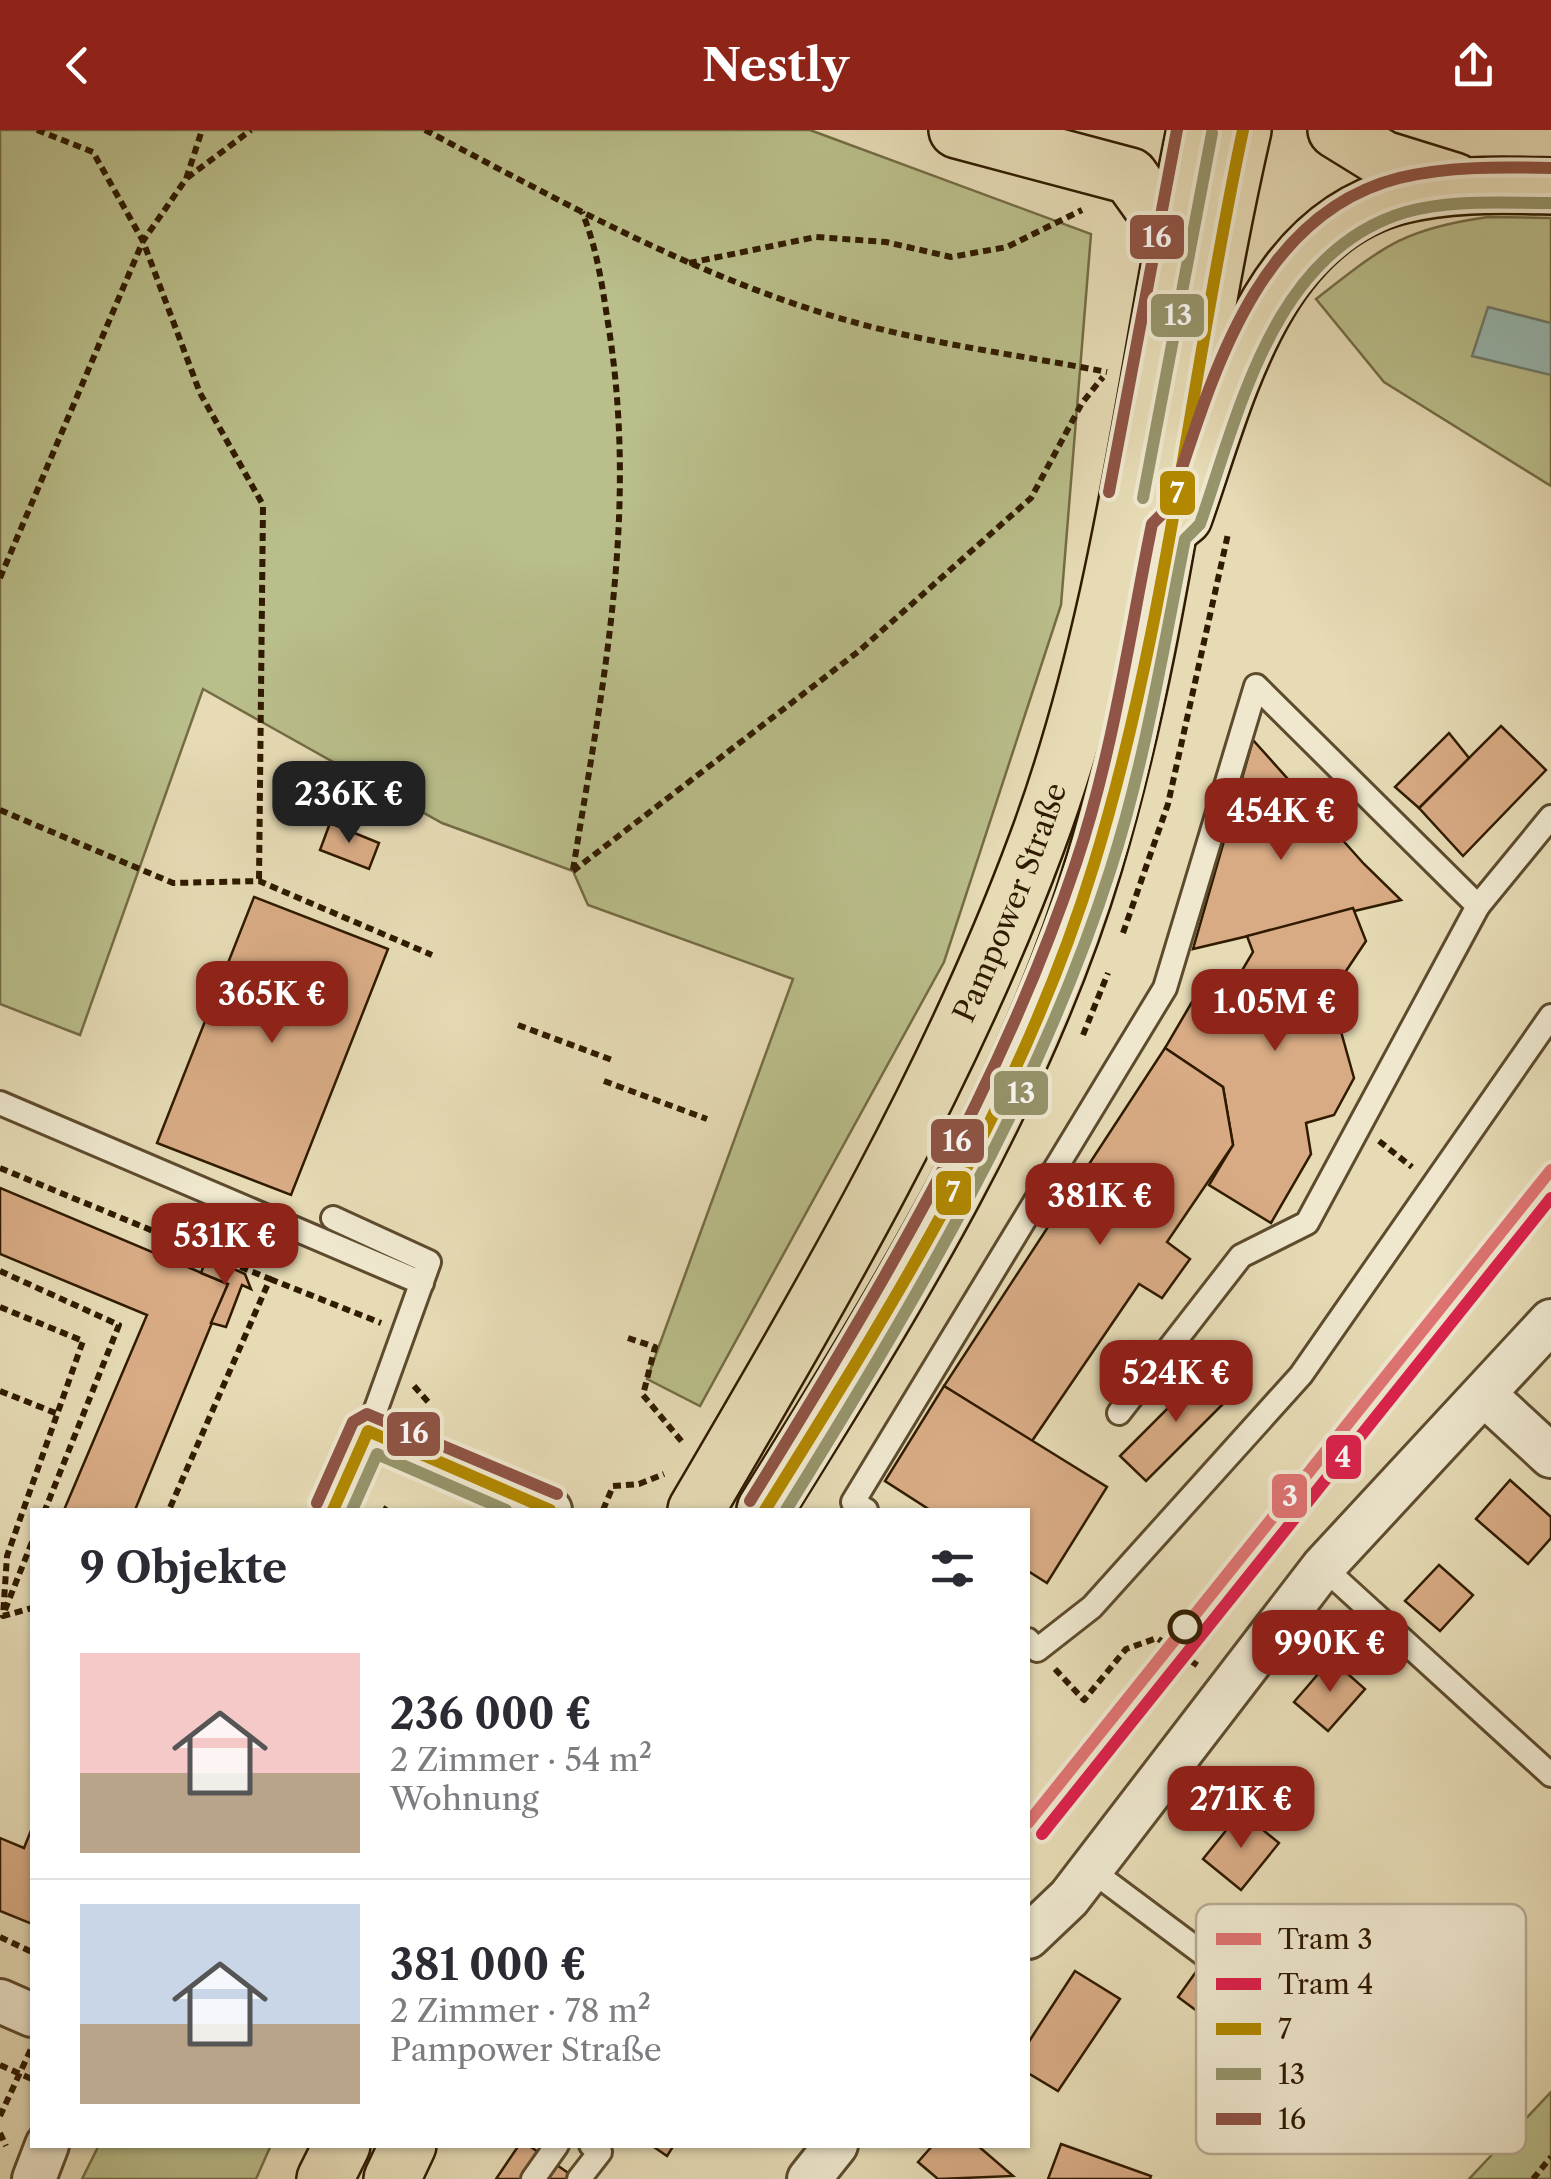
<!DOCTYPE html>
<html lang="de">
<head>
<meta charset="utf-8">
<style>
  :root { --surface:#fff; --page:#f2f2f3; --text:#2b2b33; --muted:#7c7c81; --line:#e1e1e2; --accent:#8f2418 }
  body { margin:0; font-family:"Libre Caslon Text",serif; background:var(--page); color:var(--text); height:100vh; display:flex; flex-direction:column; font-size:38px; white-space:nowrap }
  * { box-sizing:border-box; margin:0 }
  p { font-size:32px; color:var(--muted) }
  .icon { flex:none; width:55px; height:55px; fill:none; stroke:currentColor; stroke-width:2; stroke-linecap:round; stroke-linejoin:round }
  .map { position:relative; flex:1; overflow:hidden }
  .panel { position:absolute; left:30px; top:1378px; width:1000px; height:640px; display:flex; flex-direction:column; background:var(--surface); border-radius:0px; box-shadow:0 2px 8px #0004 }
  .panel>* { flex:none }
  .price { position:absolute; translate:-50% -85px; padding:0 22px; border-radius:20px; background:var(--accent); color:#fff; font-size:32px; line-height:65px; filter:drop-shadow(0 2px 5px #0008) }
  .price::after { content:''; position:absolute; left:50%; top:60px; width:30px; height:22px; margin-left:-15px; background:inherit; clip-path:polygon(0 0,100% 0,50% 100%) }
  .price.selected { background:#222; color:#fff }
  ul { padding:0; list-style:none }
  li { display:flex; align-items:center; gap:30px; height:250px; padding:0 50px }
  li+li { border-top:2px solid var(--line) }
  li span { display:grid; place-items:center; flex:none; width:280px; height:200px; border-radius:0px; color:#555 }
  li>.icon { margin-inline-start:auto }
  span .icon { width:120px; height:120px; fill:#fffc; stroke-width:1 }
  li b { font-size:42px }
  h2 { display:flex; justify-content:space-between; align-items:center; height:120px; padding:0 50px; font-size:42px }
  header { display:flex; justify-content:space-between; align-items:center; height:130px; padding:0 50px; background:var(--accent); color:#fff; font-size:45px; font-weight:700 }
  .map>svg:first-child { display:block }
  .green { fill:#b9be8a; stroke:#746c45; stroke-width:2.5 }
  .water { fill:#97bab3; stroke:#6e7a6b; stroke-width:2.5 }
  .building { fill:#d8ab84; stroke:#301b00; stroke-width:2.5 }
  .lines { fill:none; stroke-linecap:round; stroke-linejoin:round }
  .lane-casing { stroke:#5e4b2d; stroke-width:28 }
  .street-casing { stroke:#5e4b2d; stroke-width:48 }
  .primary-casing { stroke:#301b00; stroke-width:60 }
  .highway-casing { stroke:#301b00; stroke-width:60 }
  .path { stroke:#301b00; stroke-width:6; stroke-dasharray:8 5; stroke-linecap:butt }
  .lane { stroke:#efe8cf; stroke-width:22 }
  .street { stroke:#efe8cf; stroke-width:42 }
  .primary { stroke:#e6dbb5; stroke-width:55 }
  .highway { stroke:#e6dbb5; stroke-width:55 }
  .bus-1-casing { stroke:#efe8cf; stroke-width:20 }
  .bus-2-casing { stroke:#efe8cf; stroke-width:20 }
  .bus-3-casing { stroke:#efe8cf; stroke-width:20 }
  .bus-1 { stroke:#b18800; stroke-width:12 }
  .bus-2 { stroke:#96946b; stroke-width:12 }
  .bus-3 { stroke:#8f5445; stroke-width:12 }
  .tram-1-casing { stroke:#efe8cf; stroke-width:20 }
  .tram-2-casing { stroke:#efe8cf; stroke-width:20 }
  .tram-1 { stroke:#df7372; stroke-width:12 }
  .tram-2 { stroke:#db214c; stroke-width:12 }
  .stop-dot { fill:#efe8cf; stroke:#301b00; stroke-width:5 }
  .labels { text-anchor:middle; stroke-width:9; stroke-linejoin:round; paint-order:stroke }
  .street-label { font-size:30px; fill:#301b00; stroke:#efe8cf }
  .key { fill:#efe8cf; stroke:#b6aa91; stroke-width:2.5 }
  .key-label { font-size:28px; fill:#301b00 }
  .line-badge { stroke:#efe8cf; stroke-width:4 }
  .badge-label { font-size:28px; text-anchor:middle; font-weight:bold; fill:#fff }
</style>
</head>
<body>
<header><svg class="icon" aria-label="back" viewBox="0 0 24 24"><path d="M15 5l-7 7 7 7"/></svg>Nestly<svg class="icon" aria-label="share" viewBox="0 0 24 24"><path d="M12 15V3M7 8l5-5 5 5M5 13v7h14v-7"/></svg></header>
<div class="map">
<svg width="1551" height="2049" viewBox="0 0 1551 2049">
  <rect width="100%" height="100%" fill="#e6dbb5"/>
  <filter id="stains"><feTurbulence type="fractalNoise" baseFrequency=".002" numOctaves="4"/><feColorMatrix values="0 0 0 0 .2 0 0 0 0 .09 0 0 0 0 .02 0 0 0 .5 -.17"/></filter>
  <radialGradient id="worn" r=".72"><stop offset=".6" stop-color="#630" stop-opacity="0"/><stop offset="1" stop-color="#630" stop-opacity=".3"/></radialGradient>
  <g class="green">
    <polygon points="0,0 810,0 1091,104 1061,475 944,832 700,1276 647,1249 793,849 588,775 573,741 442,693 203,559 80,905 0,874"/>
    <path d="M1488 87 1551 88V356L1384 252 1316 169C1383 117 1402 99 1488 87Z"/>
    <polygon points="1551,1962 1551,2049 1469,2049"/>
    <polygon points="99,2015 271,2015 256,2049 82,2049"/>
  </g>
  <polygon class="water" points="1488,177 1551,193 1551,245 1472,226"/>
  <g class="building">
    <polygon points="1501,596 1546,640 1463,726 1419,678"/>
    <polygon points="1449,603 1469,628 1419,678 1395,657"/>
    <polygon points="1253,610 1364,734 1401,770 1193,819"/>
    <polygon points="330,693 379,713 369,739 320,720"/>
    <polygon points="254,767 388,819 291,1065 157,1013"/>
    <polygon points="1353,778 1366,811 1342,847 1326,848 1354,948 1334,985 1306,993 1311,1024 1271,1093 1209,1055 1233,1015 1223,957 1165,918 1192,872 1227,866 1253,822 1247,806"/>
    <polygon points="1165,918 1223,957 1233,1015 1167,1112 1190,1129 1162,1168 1139,1154 1032,1311 944,1256"/>
    <polygon points="0,1058 228,1154 135,1380 64,1380 147,1185 0,1124"/>
    <polygon points="207,1127 245,1144 251,1159 242,1155 226,1197 211,1193 228,1154 201,1143"/>
    <polygon points="1207,1239 1232,1265 1146,1351 1120,1326"/>
    <polygon points="944,1256 1107,1357 1047,1453 1028,1441 1028,1380 930,1380 885,1351"/>
    <polygon points="1510,1350 1551,1387 1551,1408 1528,1434 1476,1389"/>
    <polygon points="1439,1435 1473,1465 1440,1501 1405,1471"/>
    <polygon points="1331,1529 1365,1559 1328,1601 1294,1572"/>
    <polygon points="1241,1682 1279,1713 1241,1760 1203,1729"/>
    <polygon points="32,1698 32,1794 0,1781 0,1708 24,1718"/>
    <polygon points="1203,1832 1257,1872 1232,1907 1178,1867"/>
    <polygon points="1075,1841 1120,1869 1058,1961 1028,1943 1028,1913"/>
    <polygon points="1061,2014 1151,2046 1150,2049 1048,2049"/>
    <polygon points="519,2015 528,2015 577,2049 496,2049"/>
    <polygon points="651,2015 674,2015 667,2026"/>
    <polygon points="933,2015 977,2015 1013,2046 938,2049 918,2032"/>
  </g>
  <g class="lines">
    <g class="lane-casing">
      <g id="lane">
        <polyline points="1478,776 1551,687"/>
        <polyline points="0,973 422,1153"/>
        <polyline points="333,1088 429,1132 368,1301"/>
        <polyline points="866,1380 853,1372 1165,858 1256,556 1478,776 1307,1093 1241,1126 1119,1283"/>
        <polyline points="1323,1437 1551,1645"/>
        <polyline points="1028,1510 1037,1520 1092,1477 1301,1245 1551,886"/>
        <polyline points="1091,1740 1289,1888"/>
        <polyline points="533,2049 557,2015"/>
        <polyline points="579,2049 600,2022 591,2015"/>
      </g>
    </g>
    <g class="street-casing">
      <g id="street">
        <polyline points="1486,1266 1551,1326"/>
        <polyline points="333,1380 368,1301 550,1380"/>
        <polyline points="1028,1807 1069,1768 1323,1437 1551,1191"/>
        <polyline points="0,1871 32,1885"/>
        <polyline points="34,2049 47,2015"/>
        <polyline points="809,2049 836,2015"/>
      </g>
    </g>
    <g class="primary-casing">
      <g id="primary">
        <path id="s1" d="M696 1380C822 1165 949 949 1036 715 1122 486 1146 238 1195 0"/>
        <path d="M765 1380C892 1176 1024 966 1094 734 1166 494 1187 243 1243 0"/>
        <polyline points="325,2049 342,2015"/>
        <polyline points="392,2049 408,2015"/>
      </g>
    </g>
    <g class="highway-casing">
      <g id="highway">
        <polyline points="957,0 1130,46 1173,106"/>
        <polyline points="1336,0 1383,29 1454,51"/>
        <path d="M1169 399 1184 387C1225 272 1262 101 1399 66 1449 53 1500 55 1551 56"/>
      </g>
    </g>
    <g class="path">
      <polyline points="37,0 93,22 143,111 200,263 263,375 259,751"/>
      <path d="M425 0C570 76 716 158 876 198 952 217 1031 227 1107 242"/>
      <polyline points="187,48 251,0"/>
      <polyline points="689,133 816,107 886,112 951,127 1007,117 1082,80"/>
      <polyline points="0,448 143,111 186,49 202,0"/>
      <polyline points="0,680 173,753 259,751 432,825"/>
      <path d="M573 740C603 553 639 383 608 193 602 155 597 118 582 82"/>
      <polyline points="573,741 859,521 1031,368 1082,273 1103,247"/>
      <polyline points="1123,803 1168,674 1228,404"/>
      <polyline points="518,895 612,930"/>
      <polyline points="1083,905 1108,843"/>
      <polyline points="604,951 707,989"/>
      <polyline points="1379,1011 1412,1037"/>
      <polyline points="0,1038 270,1149 169,1380"/>
      <polyline points="0,1141 119,1195 45,1380"/>
      <polyline points="270,1149 381,1193"/>
      <polyline points="0,1177 83,1211 7,1426 3,1486 32,1478"/>
      <polyline points="628,1208 655,1217 643,1265 683,1313"/>
      <polyline points="414,1256 430,1274"/>
      <polyline points="0,1261 58,1284"/>
      <polyline points="385,1380 387,1377"/>
      <polyline points="603,1380 613,1356 639,1354 664,1344"/>
      <polyline points="5,1480 32,1412"/>
      <polyline points="1055,1539 1084,1570 1126,1519 1157,1508 1200,1537"/>
      <polyline points="0,1807 32,1822"/>
      <polyline points="0,1935 32,1949"/>
      <polyline points="0,1986 31,1919"/>
      <polyline points="0,2003 6,2016"/>
      <polyline points="1533,2049 1551,2027"/>
    </g>
    <use href="#lane" class="lane"/>
    <use href="#street" class="street"/>
    <use href="#primary" class="primary"/>
    <use href="#highway" class="highway"/>
    <g class="bus-1-casing">
      <g id="bus-1">
        <polyline points="333,1380 368,1301 550,1380"/>
        <path d="M765 1380C893 1175 1023 967 1094 734 1167 496 1191 244 1243 0"/>
      </g>
    </g>
    <g class="bus-2-casing">
      <g id="bus-2">
        <polyline points="1143,368 1212,3"/>
        <polyline points="352,1380 377,1324 506,1380"/>
        <path d="M786 1380C911 1178 1037 969 1110 741 1145 632 1163 520 1185 409L1200 394C1240 280 1273 121 1406 82 1452 69 1503 73 1551 73"/>
      </g>
    </g>
    <g class="bus-3-casing">
      <g id="bus-3">
        <polyline points="1109,362 1177,0"/>
        <path d="M750 1371C876 1168 1000 960 1076 733 1113 623 1129 507 1152 394L1169 377C1211 252 1253 85 1399 48 1449 36 1500 37 1551 38"/>
        <polyline points="317,1373 353,1292 367,1284 557,1364"/>
      </g>
    </g>
    <use href="#bus-1" class="bus-1"/>
    <use href="#bus-2" class="bus-2"/>
    <use href="#bus-3" class="bus-3"/>
    <g class="tram-1-casing">
      <polyline id="tram-1" points="1028,1693 1551,1040"/>
    </g>
    <g class="tram-2-casing">
      <polyline id="tram-2" points="1042,1704 1551,1068"/>
    </g>
    <use href="#tram-1" class="tram-1"/>
    <use href="#tram-2" class="tram-2"/>
  </g>
  <circle class="stop-dot" cx="1185" cy="1497" r="15"/>
  <g class="labels">
    <g class="street-label">
      <text dy="10" stroke="none"><textPath href="#s1" startOffset="685">Pampower Straße</textPath></text>
    </g>
  </g>
  <rect x="1196" y="1774" width="330" height="250" rx="15" class="key"/>
  <rect x="1216" y="1803" width="45" height="12" fill="#df7372"/>
  <rect x="1216" y="1848" width="45" height="12" fill="#db214c"/>
  <rect x="1216" y="1893" width="45" height="12" fill="#b18800"/>
  <rect x="1216" y="1938" width="45" height="12" fill="#96946b"/>
  <rect x="1216" y="1983" width="45" height="12" fill="#8f5445"/>
  <g class="key-label">
    <text x="1278" y="1819">Tram 3</text>
    <text x="1278" y="1864">Tram 4</text>
    <text x="1278" y="1909">7</text>
    <text x="1278" y="1954">13</text>
    <text x="1278" y="1999">16</text>
  </g>
  <g class="line-badge">
    <rect x="1128" y="83" width="58" height="48" rx="10" fill="#8f5445"/>
    <rect x="1149" y="162" width="57" height="47" rx="10" fill="#96946b"/>
    <rect x="1158" y="339" width="39" height="48" rx="10" fill="#b18800"/>
    <rect x="992" y="939" width="58" height="48" rx="10" fill="#96946b"/>
    <rect x="929" y="987" width="57" height="48" rx="10" fill="#8f5445"/>
    <rect x="934" y="1039" width="39" height="48" rx="10" fill="#b18800"/>
    <rect x="385" y="1280" width="57" height="48" rx="10" fill="#8f5445"/>
    <rect x="1324" y="1303" width="39" height="48" rx="10" fill="#db214c"/>
    <rect x="1270" y="1342" width="39" height="48" rx="10" fill="#df7372"/>
  </g>
  <g class="badge-label">
    <text x="1157" y="117">16</text>
    <text x="1178" y="195">13</text>
    <text x="1177" y="373">7</text>
    <text x="1021" y="973">13</text>
    <text x="957" y="1021">16</text>
    <text x="953" y="1072">7</text>
    <text x="414" y="1313">16</text>
    <text x="1343" y="1337">4</text>
    <text x="1290" y="1376">3</text>
  </g>
  <rect width="100%" height="100%" filter="url(#stains)"/>
  <rect width="100%" height="100%" fill="url(#worn)"/>
</svg>
<b class="price selected" style="left:349px;top:716px">236K €</b>
<b class="price" style="left:1281px;top:733px">454K €</b>
<b class="price" style="left:272px;top:916px">365K €</b>
<b class="price" style="left:1275px;top:924px">1.05M €</b>
<b class="price" style="left:1100px;top:1118px">381K €</b>
<b class="price" style="left:225px;top:1158px">531K €</b>
<b class="price" style="left:1176px;top:1295px">524K €</b>
<b class="price" style="left:1330px;top:1565px">990K €</b>
<b class="price" style="left:1241px;top:1721px">271K €</b>
<section class="panel">
<h2>9 Objekte<svg class="icon" aria-label="filters" viewBox="0 0 24 24"><path d="M4 7h16M4 17h16"/><circle cx="9" cy="7" r="2"/><circle cx="15" cy="17" r="2"/></svg></h2>
<ul>
<li><span style="background:linear-gradient(#f6c9c9 60%,#b9a48a 0)"><svg class="icon" aria-label="home" viewBox="0 0 24 24"><path d="M3 11l9-7 9 7M6 9v11h12V9"/></svg></span><div><b>236 000 €</b><p>2 Zimmer · 54 m²</p><p>Wohnung</p></div></li>
<li><span style="background:linear-gradient(#c9d6e8 60%,#b9a48a 0)"><svg class="icon" aria-label="home" viewBox="0 0 24 24"><path d="M3 11l9-7 9 7M6 9v11h12V9"/></svg></span><div><b>381 000 €</b><p>2 Zimmer · 78 m²</p><p>Pampower Straße</p></div></li>
</ul>
</section>
</div>
</body>
</html>
